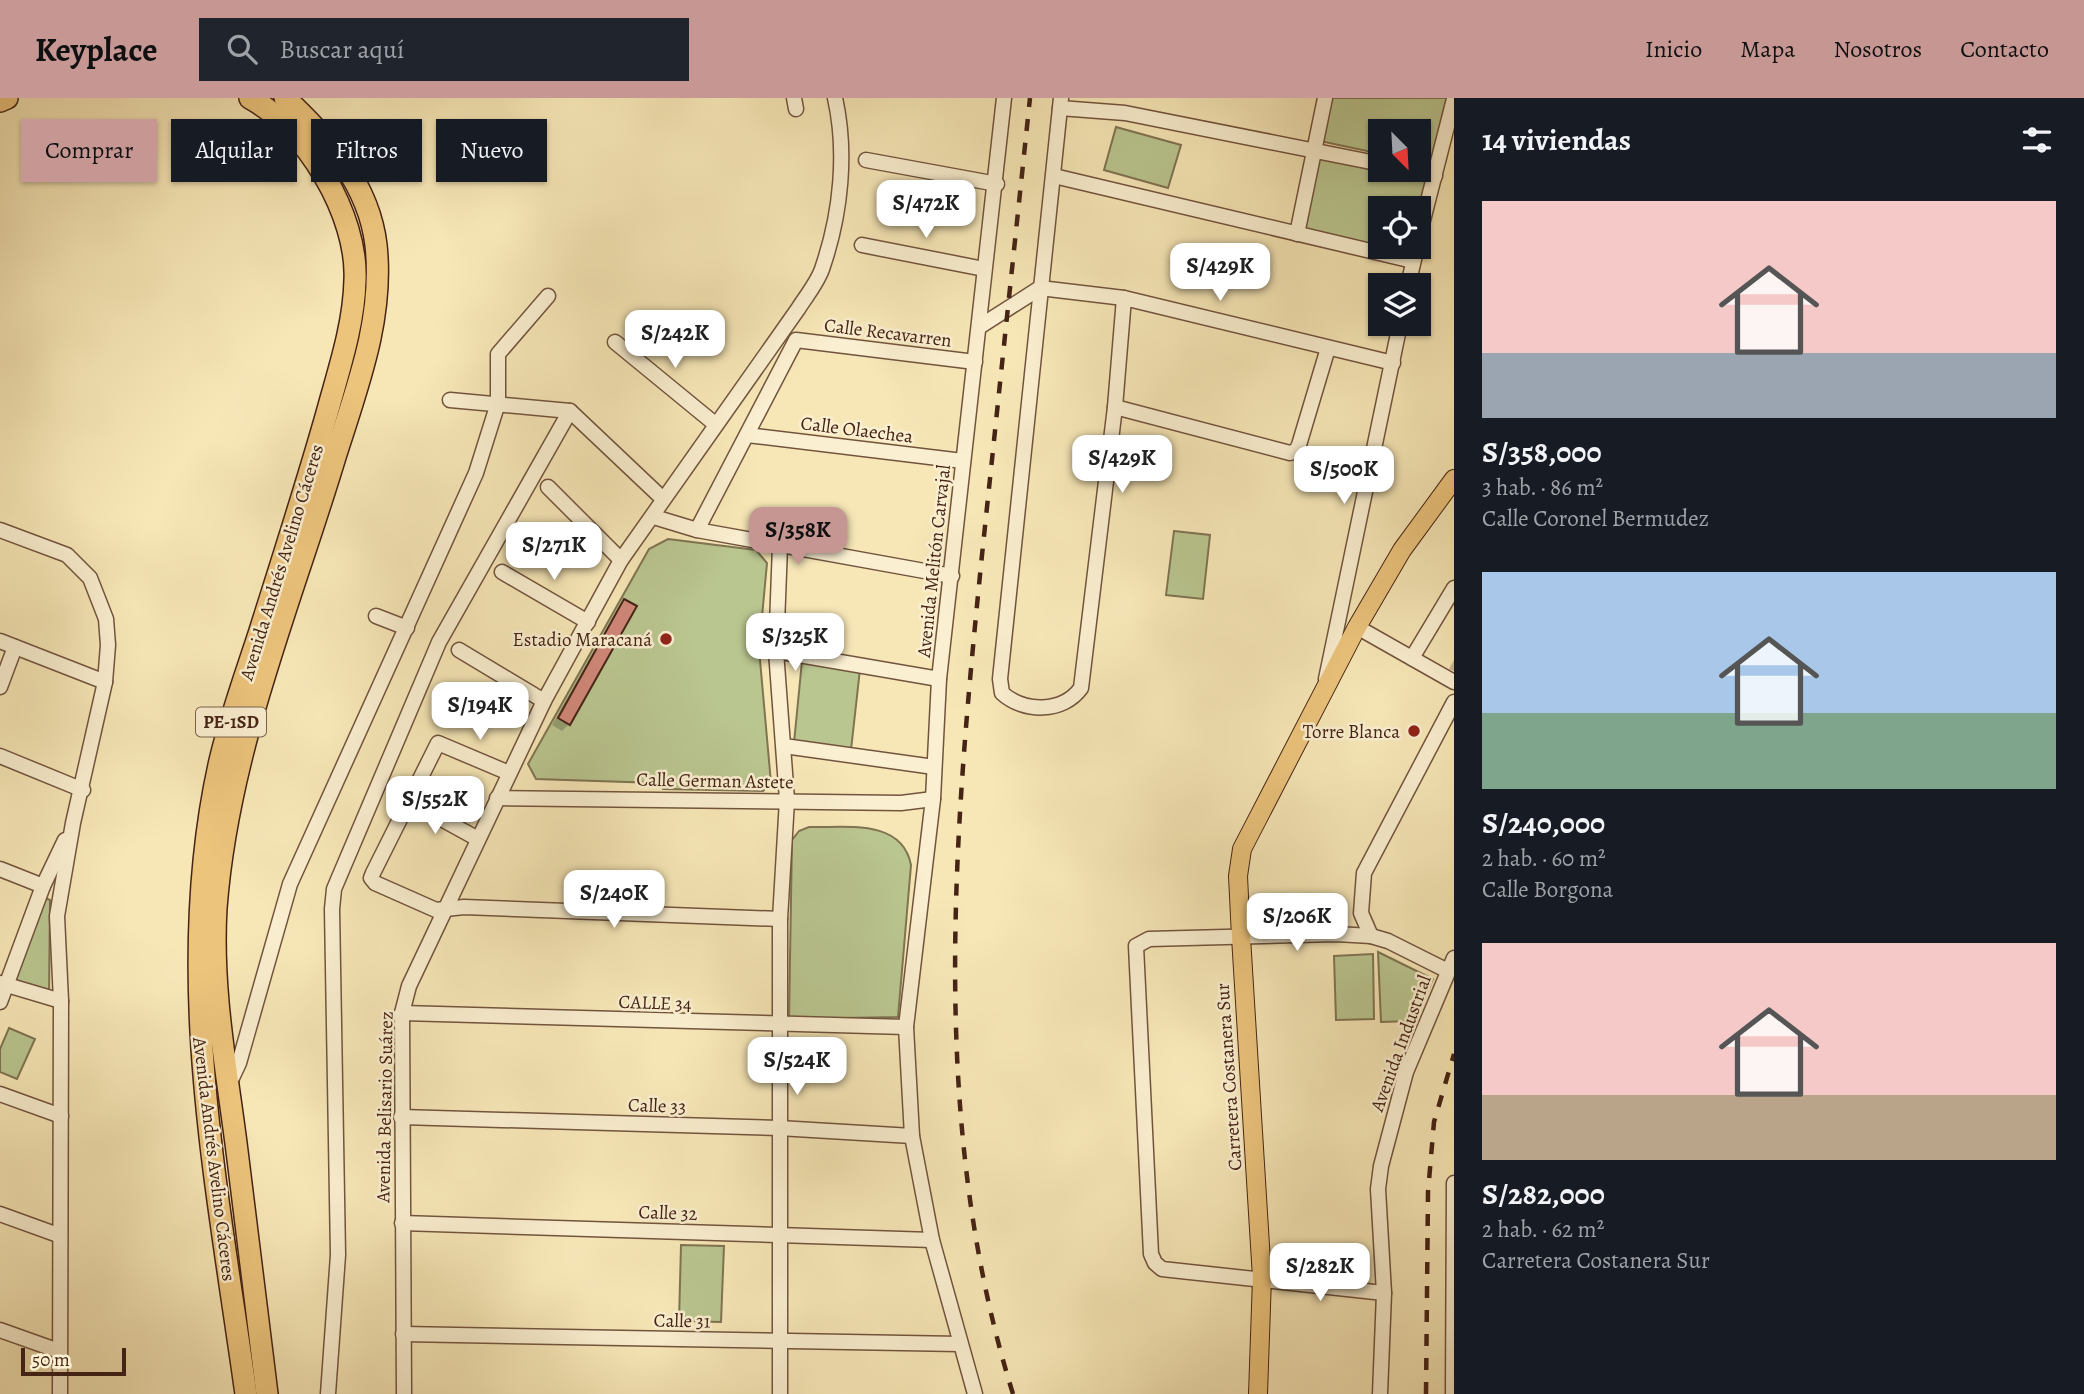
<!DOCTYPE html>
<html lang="es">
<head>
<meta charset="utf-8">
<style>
  :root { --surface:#171b24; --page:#20242c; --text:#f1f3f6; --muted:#9ea1a6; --accent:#c59692 }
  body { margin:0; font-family:Alegreya,serif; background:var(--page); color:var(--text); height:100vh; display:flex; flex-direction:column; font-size:26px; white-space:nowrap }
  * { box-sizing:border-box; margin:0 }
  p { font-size:23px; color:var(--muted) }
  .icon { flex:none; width:38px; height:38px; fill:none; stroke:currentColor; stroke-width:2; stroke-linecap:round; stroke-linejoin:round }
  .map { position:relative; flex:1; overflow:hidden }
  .drawer { display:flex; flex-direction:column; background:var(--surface); width:630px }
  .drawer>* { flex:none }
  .banner { position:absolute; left:21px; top:21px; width:665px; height:63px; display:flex; gap:14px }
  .needle { width:46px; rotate:156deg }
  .buttons { position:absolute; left:1368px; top:21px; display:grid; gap:14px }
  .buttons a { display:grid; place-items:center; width:63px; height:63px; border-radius:0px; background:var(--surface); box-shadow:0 2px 5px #0004; font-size:35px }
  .scale { position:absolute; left:21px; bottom:18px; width:105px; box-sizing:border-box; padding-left:7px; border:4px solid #452315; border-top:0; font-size:19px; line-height:24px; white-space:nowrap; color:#452315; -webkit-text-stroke:5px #faefd0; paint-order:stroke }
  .price { position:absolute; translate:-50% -60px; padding:0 16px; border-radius:14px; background:#fff; color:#222; font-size:23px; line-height:46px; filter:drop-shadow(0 2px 4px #0008) }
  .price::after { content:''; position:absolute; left:50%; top:42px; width:21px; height:16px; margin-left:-10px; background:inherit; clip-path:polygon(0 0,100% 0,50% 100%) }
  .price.on { background:var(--accent); color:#111 }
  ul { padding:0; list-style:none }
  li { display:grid; align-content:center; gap:14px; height:371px; padding:0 28px }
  li span { display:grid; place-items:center; height:217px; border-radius:0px; color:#555 }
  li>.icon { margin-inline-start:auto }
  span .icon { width:126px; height:126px; fill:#fffc; stroke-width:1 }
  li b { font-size:30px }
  h2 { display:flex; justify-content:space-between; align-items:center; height:84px; padding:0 28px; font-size:30px }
  .tag { padding:0 24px; border-radius:0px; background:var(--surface); box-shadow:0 2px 5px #0004; font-size:24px; line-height:63px }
  .tag.on { background:var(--accent); color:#111 }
  header { display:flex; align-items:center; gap:42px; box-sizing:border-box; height:98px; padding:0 35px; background:var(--accent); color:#111 }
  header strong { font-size:33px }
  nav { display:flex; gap:38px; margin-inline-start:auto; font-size:24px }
  .search { width:490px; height:63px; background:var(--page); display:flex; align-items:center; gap:18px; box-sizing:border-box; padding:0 24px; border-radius:0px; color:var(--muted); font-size:26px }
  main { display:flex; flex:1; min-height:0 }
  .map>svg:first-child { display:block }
  .green { fill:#bac690; stroke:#807452; stroke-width:2 }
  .shadow { fill:#0003 }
  .building { fill:#d1887a; stroke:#452315; stroke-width:2 }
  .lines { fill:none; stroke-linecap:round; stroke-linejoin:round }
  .minor-casing { stroke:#72543e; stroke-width:17 }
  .major-casing { stroke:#452315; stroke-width:20 }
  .highway-casing { stroke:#452315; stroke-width:24 }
  .minor { stroke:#faefd0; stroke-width:14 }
  .major { stroke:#ecc47c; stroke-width:18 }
  .highway { stroke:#ecc47c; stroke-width:21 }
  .rail { stroke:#452315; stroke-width:4.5; stroke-dasharray:12 12; stroke-linecap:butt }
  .poi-dot { fill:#8f2418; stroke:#faefd0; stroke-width:2.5 }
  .labels { text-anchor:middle; stroke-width:5; stroke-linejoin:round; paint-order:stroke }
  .shield { fill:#faefd0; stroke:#7b604d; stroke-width:2 }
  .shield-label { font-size:18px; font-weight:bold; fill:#452315 }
  .street-label { font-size:19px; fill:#452315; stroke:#faefd0 }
  .poi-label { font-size:19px; fill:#452315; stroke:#faefd0; text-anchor:end }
</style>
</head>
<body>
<header>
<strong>Keyplace</strong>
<div class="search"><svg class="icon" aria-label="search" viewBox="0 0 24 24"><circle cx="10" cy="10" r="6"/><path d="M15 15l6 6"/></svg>Buscar aquí</div>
<nav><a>Inicio</a><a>Mapa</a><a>Nosotros</a><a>Contacto</a></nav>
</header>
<main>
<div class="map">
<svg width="1454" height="1296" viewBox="0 0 1454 1296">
  <rect width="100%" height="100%" fill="#f7e7b7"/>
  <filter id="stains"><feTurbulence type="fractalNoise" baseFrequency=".00286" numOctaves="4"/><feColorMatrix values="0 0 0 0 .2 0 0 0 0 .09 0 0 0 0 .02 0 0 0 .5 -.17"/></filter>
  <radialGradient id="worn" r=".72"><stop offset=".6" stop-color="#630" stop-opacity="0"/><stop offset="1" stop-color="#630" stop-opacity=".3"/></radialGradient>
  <g class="green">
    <polygon points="1330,0 1448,0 1431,67 1419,65 1419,33 1381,33 1381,56 1320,43"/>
    <polygon points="1116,29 1181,47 1168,90 1104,72"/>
    <polygon points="1320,58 1427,83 1419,110 1381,110 1381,149 1409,149 1407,155 1304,131"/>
    <polygon points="1174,433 1210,437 1203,501 1166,497"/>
    <polygon points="668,441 756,452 767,465 759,551 771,685 763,693 663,691 657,685 536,681 528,666 649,451"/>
    <polygon points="802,563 860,571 851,652 794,645"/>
    <path d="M809 729C845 730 902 720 911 767L898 919 789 921 792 742 799 733Z"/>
    <polygon points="44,799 50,802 49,901 12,886"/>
    <polygon points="1378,854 1433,881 1414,923 1381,924"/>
    <polygon points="1373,856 1374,921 1336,922 1334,858"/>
    <polygon points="9,930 35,941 17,981 0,974 0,951"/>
    <polygon points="681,1147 724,1148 721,1224 679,1223"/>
  </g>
  <g class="shadow">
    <polygon points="625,503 569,626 562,633 552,627 618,510"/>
    <polygon points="1454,562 1454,573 1449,571"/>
  </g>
  <polygon class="building" points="624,501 637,508 570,627 558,620"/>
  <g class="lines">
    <g class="minor-casing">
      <g id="minor">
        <polyline points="794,0 796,11"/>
        <path d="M1061 0 1000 581 1002 595C1024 615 1063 615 1081 590L1115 309 1124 200"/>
        <polyline points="1060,10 1125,15 1381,66"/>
        <polyline points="866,62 997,86"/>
        <polyline points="1408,72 1435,78"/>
        <polyline points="1054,78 1413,163"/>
        <polyline points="1297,136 1325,0"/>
        <polyline points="1419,138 1454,1"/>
        <polyline points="862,147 984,171"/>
        <polyline points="1408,187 1417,149"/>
        <polyline points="1040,190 1124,200 1393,265"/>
        <polyline points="979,229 1040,190"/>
        <polyline points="615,244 715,326"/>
        <polyline points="450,302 570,313 663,401"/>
        <polyline points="1115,309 1290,355 1296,353 1299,347 1328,250"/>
        <polyline points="747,337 963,363"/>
        <polyline points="548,389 621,462"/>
        <polyline points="654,419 697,432 952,478"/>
        <polyline points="0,432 67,457 90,480 106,521 108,547 105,584 73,725 57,818 61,903 60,1296"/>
        <polyline points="697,432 796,242 975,264"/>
        <polyline points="780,448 776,553 787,702 780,821 780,1296"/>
        <polyline points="502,474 588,524"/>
        <polyline points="376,518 407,530"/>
        <polyline points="1357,529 1454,584"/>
        <polyline points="0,543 105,584"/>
        <polyline points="459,552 544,603"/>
        <polyline points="776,553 939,581"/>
        <polyline points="1412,560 1454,490"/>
        <polyline points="1326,581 1400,226"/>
        <polyline points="0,589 15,549"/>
        <polyline points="784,648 934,669"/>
        <polyline points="0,658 83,692"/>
        <polyline points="509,675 438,645 373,775 371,780 375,785 436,812 464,809 780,821"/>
        <polyline points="497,700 901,705 933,701"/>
        <polyline points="409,703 478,741"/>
        <polyline points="0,771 43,788"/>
        <polyline points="1371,838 1361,815 1364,775 1454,604"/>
        <polyline points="0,885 61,903"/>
        <polyline points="0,904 43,788 65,742"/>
        <polyline points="402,915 906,929"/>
        <polyline points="227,984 232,980 239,965 290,786 476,375 498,305 498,256 548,198"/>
        <polyline points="0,996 61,1018"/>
        <polyline points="401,1019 779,1030 912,1038"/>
        <polyline points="0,1116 58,1137"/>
        <polyline points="402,1125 932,1142"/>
        <polyline points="1384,1195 1162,1171 1155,1165 1151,1156 1136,848 1149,841 1336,836 1371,838 1388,843 1448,873"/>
        <polyline points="0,1232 59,1253"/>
        <polyline points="403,1236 960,1246"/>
        <polyline points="328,1296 338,1157 332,811 334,791 439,544 570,313"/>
        <path d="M404 1296 402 915 409 888 544 603 621 462 798 211C806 198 819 183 823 168 841 115 847 54 835 0"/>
        <polyline points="975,1296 932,1142 912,1038 906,929 933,701 939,581 1004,0"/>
        <polyline points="1380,1296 1384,1195 1378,1091 1381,1068 1406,974 1454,860"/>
        <polyline points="1453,1296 1454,1085"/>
      </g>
    </g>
    <g class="major-casing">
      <polyline id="major" points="1258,1296 1262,1180 1241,839 1238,778 1242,751 1357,529 1402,452 1454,381"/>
    </g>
    <g class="highway-casing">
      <g id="highway">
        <polyline points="0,3 7,0"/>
        <path d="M246 1296C217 1087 173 877 219 667 229 622 245 579 259 536 282 463 306 389 327 315 339 271 354 227 355 182 358 117 306 31 250 0"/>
        <path d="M267 1296C257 1215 247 1134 237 1053 227 973 211 892 216 810 228 653 290 508 335 359 357 289 384 221 376 147 369 87 328 40 285 0"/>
      </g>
    </g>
    <use href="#minor" class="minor"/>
    <use href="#major" class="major"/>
    <use href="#highway" class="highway"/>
    <g class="rail">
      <path d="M1013 1296C928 1024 954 736 982 457 998 304 1014 152 1030 0"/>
      <polyline points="1426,1296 1428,1094 1434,1024 1454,956"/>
    </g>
  </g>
  <g class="poi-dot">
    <circle cx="666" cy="541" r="7"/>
    <circle cx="1414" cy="633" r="7"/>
  </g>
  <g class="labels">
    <rect class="shield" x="196" y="609.5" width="70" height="29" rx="5"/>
    <g class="shield-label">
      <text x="231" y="630">PE-1SD</text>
    </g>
    <g class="street-label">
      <text transform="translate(888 234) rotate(7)" y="7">Calle Recavarren</text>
      <text transform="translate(857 331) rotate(7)" y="7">Calle Olaechea</text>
      <text transform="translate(933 463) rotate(-84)" y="7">Avenida Melitón Carvajal</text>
      <text transform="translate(281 464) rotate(-73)" y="7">Avenida Andrés Avelino Cáceres</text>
      <text transform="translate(715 682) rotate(1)" y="7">Calle German Astete</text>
      <text transform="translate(655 904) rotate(2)" y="7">CALLE 34</text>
      <text transform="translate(1400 945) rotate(-70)" y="7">Avenida Industrial</text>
      <text transform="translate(1228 979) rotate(-94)" y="7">Carretera Costanera Sur</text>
      <text transform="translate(657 1007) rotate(2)" y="7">Calle 33</text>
      <text transform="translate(384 1009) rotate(-89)" y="7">Avenida Belisario Suárez</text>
      <text transform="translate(215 1061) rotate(83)" y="7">Avenida Andrés Avelino Cáceres</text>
      <text transform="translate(668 1114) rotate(2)" y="7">Calle 32</text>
      <text transform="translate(682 1222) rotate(1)" y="7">Calle 31</text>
    </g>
    <g class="poi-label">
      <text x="652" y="548">Estadio Maracaná</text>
      <text x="1400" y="640">Torre Blanca</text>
    </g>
  </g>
  <rect width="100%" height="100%" filter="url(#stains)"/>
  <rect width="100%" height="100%" fill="url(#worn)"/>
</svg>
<div class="buttons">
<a><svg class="needle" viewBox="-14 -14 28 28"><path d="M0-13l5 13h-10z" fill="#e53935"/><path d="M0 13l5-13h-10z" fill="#9ea1a6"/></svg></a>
<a><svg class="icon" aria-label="locate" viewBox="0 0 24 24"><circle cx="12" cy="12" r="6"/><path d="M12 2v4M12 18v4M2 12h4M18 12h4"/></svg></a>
<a><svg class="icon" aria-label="layers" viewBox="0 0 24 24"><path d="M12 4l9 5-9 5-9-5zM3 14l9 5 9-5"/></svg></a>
</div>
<div class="scale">50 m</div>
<b class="price" style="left:926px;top:142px">S/472K</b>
<b class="price" style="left:1220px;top:205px">S/429K</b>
<b class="price" style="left:675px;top:272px">S/242K</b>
<b class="price" style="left:1122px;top:397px">S/429K</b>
<b class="price" style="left:1344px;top:408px">S/500K</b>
<b class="price on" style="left:798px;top:469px">S/358K</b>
<b class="price" style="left:554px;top:484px">S/271K</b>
<b class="price" style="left:795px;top:575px">S/325K</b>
<b class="price" style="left:480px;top:644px">S/194K</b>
<b class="price" style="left:435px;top:738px">S/552K</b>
<b class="price" style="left:614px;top:832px">S/240K</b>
<b class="price" style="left:1297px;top:855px">S/206K</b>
<b class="price" style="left:797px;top:999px">S/524K</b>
<b class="price" style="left:1320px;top:1205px">S/282K</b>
<div class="banner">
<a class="tag on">Comprar</a>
<a class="tag">Alquilar</a>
<a class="tag">Filtros</a>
<a class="tag">Nuevo</a>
</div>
</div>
<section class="drawer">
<h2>14 viviendas<svg class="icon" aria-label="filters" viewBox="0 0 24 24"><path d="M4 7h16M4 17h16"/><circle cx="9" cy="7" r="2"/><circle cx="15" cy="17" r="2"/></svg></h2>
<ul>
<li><span style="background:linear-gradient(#f6c9c9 70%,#9aa5b1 0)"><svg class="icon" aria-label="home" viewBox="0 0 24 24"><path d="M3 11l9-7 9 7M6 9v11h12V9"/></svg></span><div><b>S/358,000</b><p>3 hab. · 86 m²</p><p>Calle Coronel Bermudez</p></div></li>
<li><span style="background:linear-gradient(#a9c7e8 65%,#7fa58c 0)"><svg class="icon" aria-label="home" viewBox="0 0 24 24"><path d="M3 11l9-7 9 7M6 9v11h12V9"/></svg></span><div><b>S/240,000</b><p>2 hab. · 60 m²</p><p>Calle Borgona</p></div></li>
<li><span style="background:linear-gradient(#f6c9c9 70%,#b9a48a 0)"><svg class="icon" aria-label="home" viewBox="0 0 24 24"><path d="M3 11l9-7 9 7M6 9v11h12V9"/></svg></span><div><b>S/282,000</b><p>2 hab. · 62 m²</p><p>Carretera Costanera Sur</p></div></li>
</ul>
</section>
</main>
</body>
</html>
